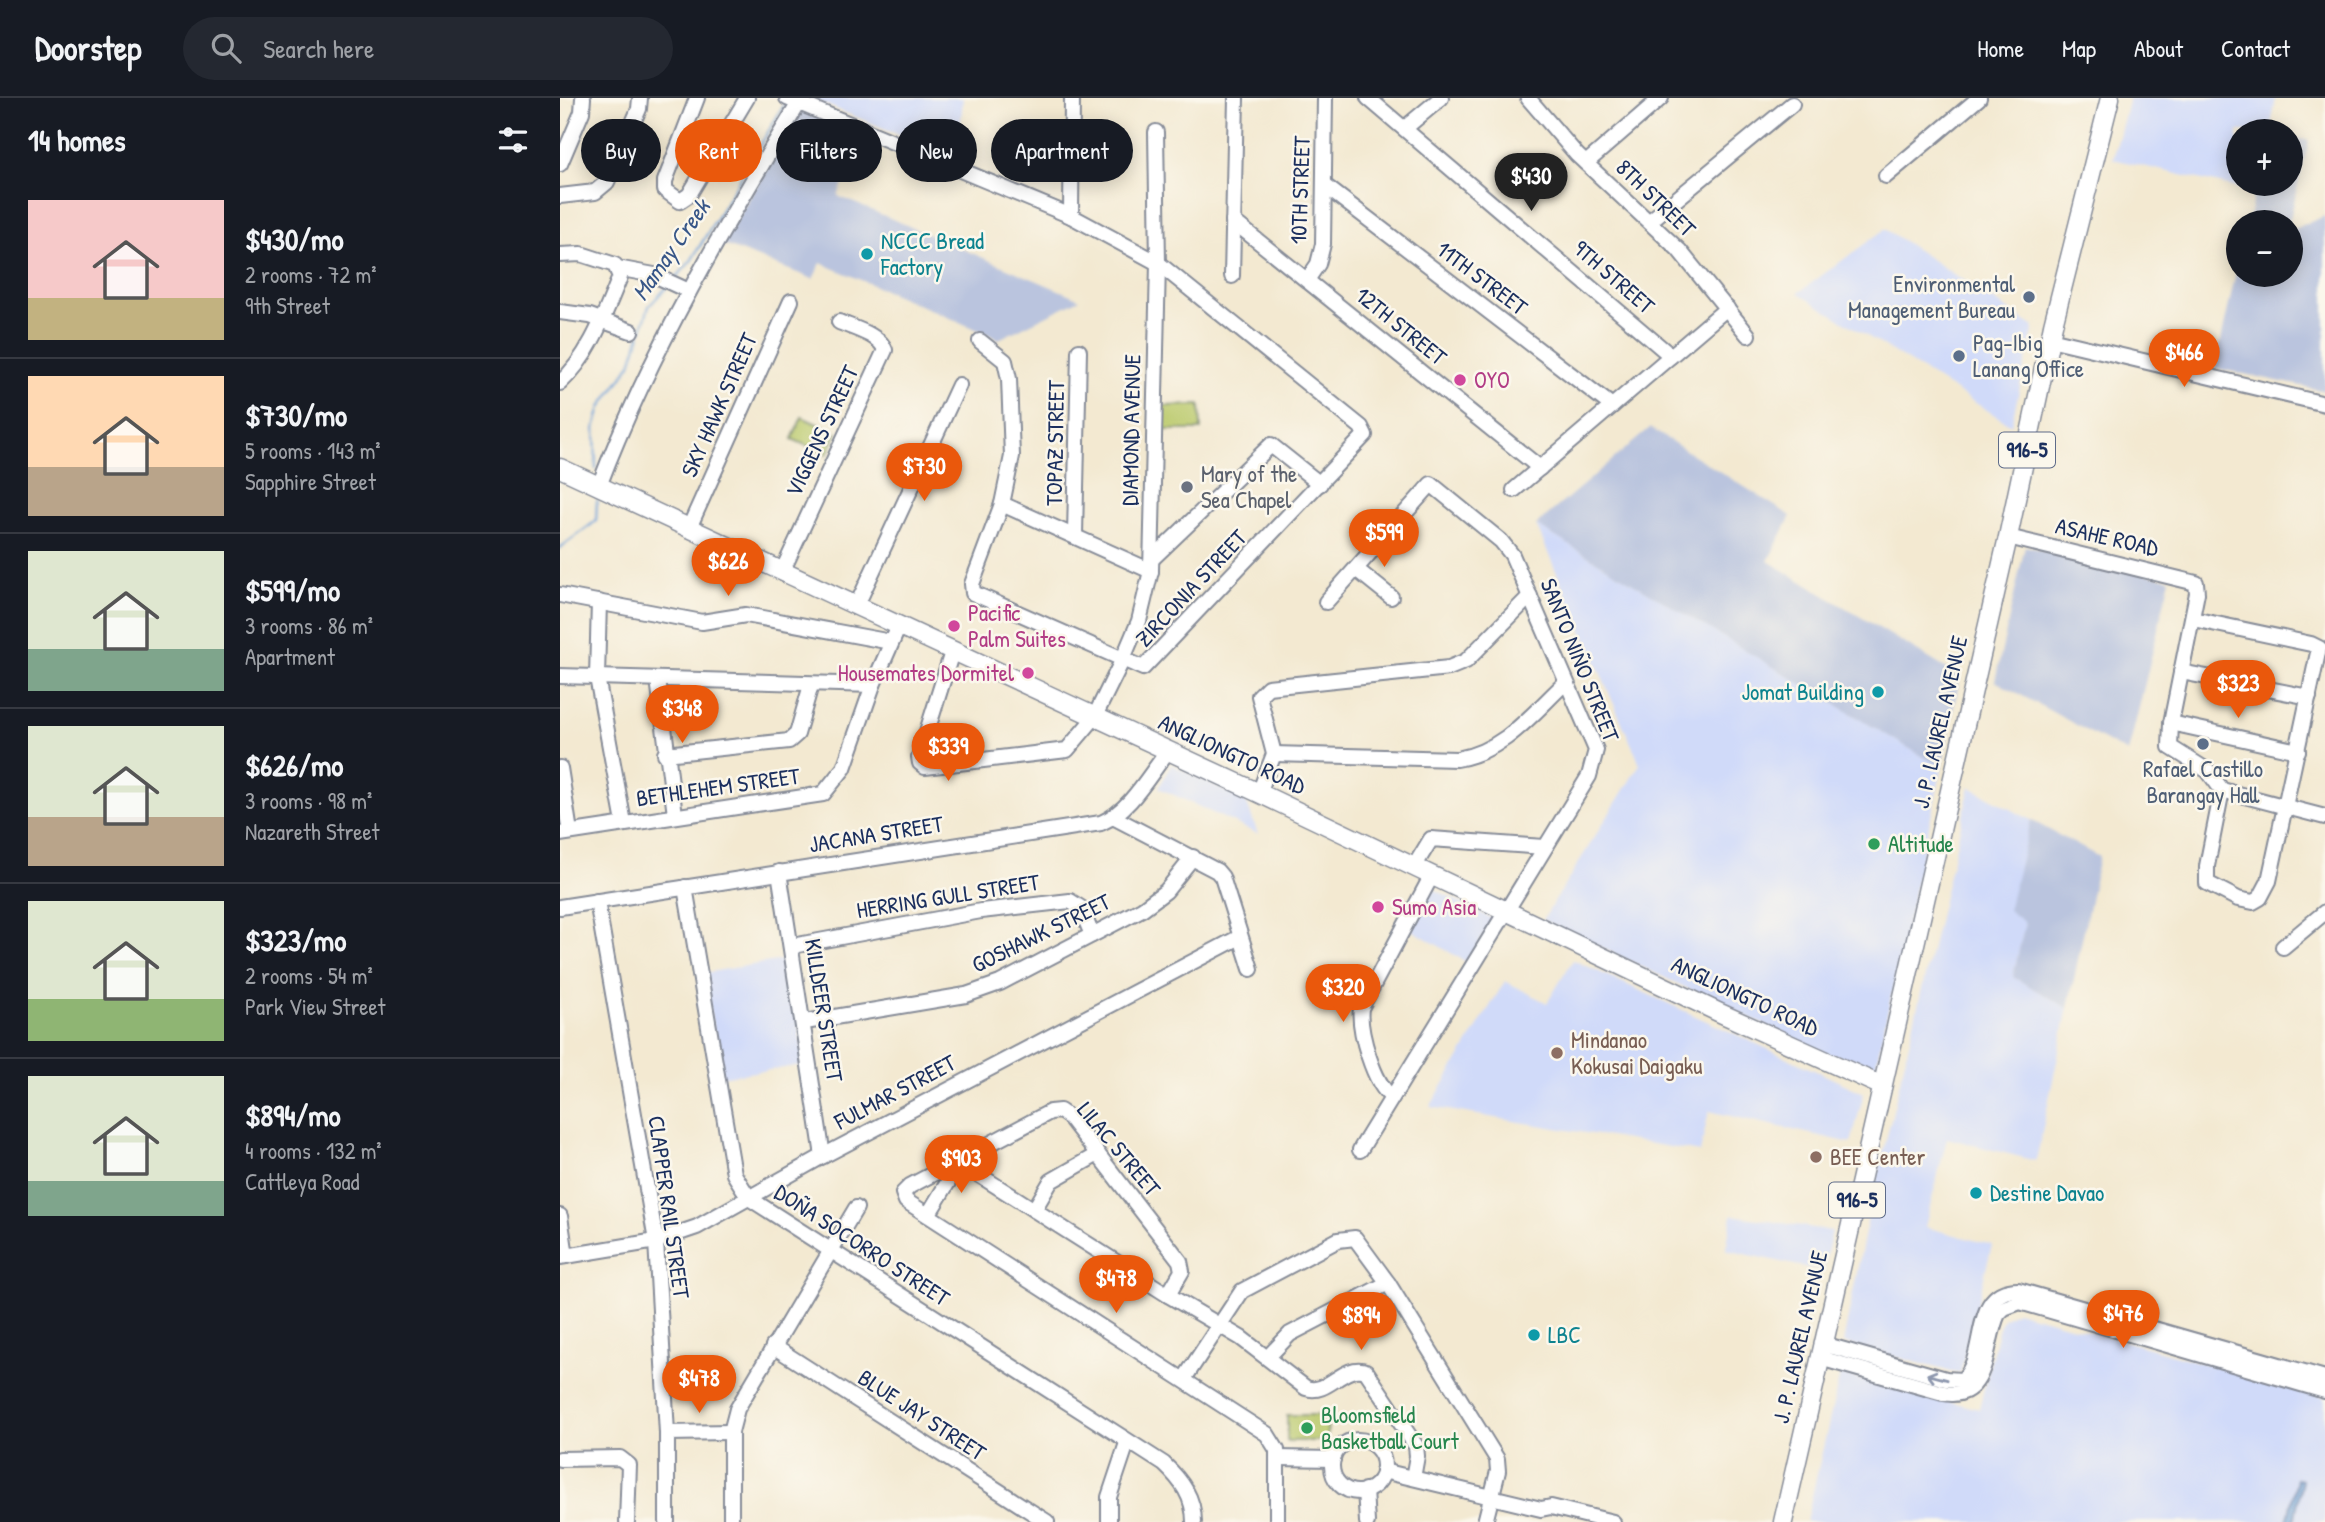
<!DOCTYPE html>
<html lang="en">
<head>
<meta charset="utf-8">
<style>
  :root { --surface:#171b24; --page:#242831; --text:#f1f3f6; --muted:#9ea1a6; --line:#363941; --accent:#ea580c }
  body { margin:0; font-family:"Patrick Hand",sans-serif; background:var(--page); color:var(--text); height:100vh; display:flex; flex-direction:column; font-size:26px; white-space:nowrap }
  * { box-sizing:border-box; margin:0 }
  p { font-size:23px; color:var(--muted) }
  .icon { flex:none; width:38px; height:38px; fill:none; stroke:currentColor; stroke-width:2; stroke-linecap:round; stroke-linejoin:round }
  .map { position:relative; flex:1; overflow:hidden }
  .sheet { display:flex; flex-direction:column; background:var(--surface); width:560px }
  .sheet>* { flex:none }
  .top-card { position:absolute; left:21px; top:21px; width:665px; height:63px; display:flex; gap:14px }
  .controls { position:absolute; left:1666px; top:21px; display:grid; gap:14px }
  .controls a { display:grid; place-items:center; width:77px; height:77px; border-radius:50%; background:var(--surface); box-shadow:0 4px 18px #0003; font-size:35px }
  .price { position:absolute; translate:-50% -60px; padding:0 16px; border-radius:24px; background:var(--accent); color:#fff; font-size:23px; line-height:46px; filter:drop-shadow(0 2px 4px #0008) }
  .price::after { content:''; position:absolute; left:50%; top:42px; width:21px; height:16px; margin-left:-10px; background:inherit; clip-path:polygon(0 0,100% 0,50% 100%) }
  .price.active { background:#222; color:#fff }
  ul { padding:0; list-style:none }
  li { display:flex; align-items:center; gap:21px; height:175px; padding:0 28px }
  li+li { border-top:2px solid var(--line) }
  li span { display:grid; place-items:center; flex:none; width:196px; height:140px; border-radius:0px; color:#555 }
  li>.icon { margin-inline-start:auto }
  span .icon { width:84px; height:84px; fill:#fffc; stroke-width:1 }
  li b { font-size:30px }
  h2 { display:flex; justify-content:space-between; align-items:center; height:84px; padding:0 28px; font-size:30px }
  .chip { padding:0 24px; border-radius:32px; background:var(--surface); box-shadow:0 4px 18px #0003; font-size:24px; line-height:63px }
  .chip.active { background:var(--accent); color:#fff }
  header { display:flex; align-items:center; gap:42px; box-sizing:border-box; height:98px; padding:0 35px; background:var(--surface); border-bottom:2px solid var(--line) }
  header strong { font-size:33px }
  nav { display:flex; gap:38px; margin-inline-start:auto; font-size:24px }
  .search { width:490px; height:63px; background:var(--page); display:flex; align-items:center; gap:18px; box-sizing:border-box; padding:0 24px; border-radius:38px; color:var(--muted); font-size:26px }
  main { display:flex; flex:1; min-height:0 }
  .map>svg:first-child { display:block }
  .built { fill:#d0daf9 }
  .industrial { fill:#bac4de }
  .green { fill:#bac96b; stroke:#6a7c64; stroke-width:2 }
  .water { fill:#6a9ed6; stroke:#42669a; stroke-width:2 }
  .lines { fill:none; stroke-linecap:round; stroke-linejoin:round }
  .stream { stroke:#6a9ed6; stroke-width:2.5 }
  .minor-casing { stroke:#878c98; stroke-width:18 }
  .major-casing { stroke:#878c98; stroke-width:21 }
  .minor { stroke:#fff; stroke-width:14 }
  .major { stroke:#fff; stroke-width:18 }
  .oneway { stroke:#8d97ae }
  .culture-dot { fill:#0f9aa8; stroke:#fbf7ec; stroke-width:2.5 }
  .service-dot { fill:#5c6f8a; stroke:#fbf7ec; stroke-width:2.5 }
  .hotel-dot { fill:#d1479c; stroke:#fbf7ec; stroke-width:2.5 }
  .worship-dot { fill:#6b7280; stroke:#fbf7ec; stroke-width:2.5 }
  .leisure-dot { fill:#2e9e5b; stroke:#fbf7ec; stroke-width:2.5 }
  .education-dot { fill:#8d6e63; stroke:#fbf7ec; stroke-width:2.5 }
  .labels { text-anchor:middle; stroke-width:5; stroke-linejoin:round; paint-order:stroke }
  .shield { fill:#fbf7ec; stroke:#5e6b89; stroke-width:2 }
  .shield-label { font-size:21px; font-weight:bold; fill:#1b2f5e }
  .street-label { font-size:23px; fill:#1b2f5e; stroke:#fbf7ec }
  .culture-label { font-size:23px; fill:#0d838f; stroke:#fbf7ec; text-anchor:start }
  .service-label { font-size:23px; fill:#4e5e75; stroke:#fbf7ec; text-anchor:end }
  .hotel-label { font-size:23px; fill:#b23c85; stroke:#fbf7ec; text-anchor:start }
  .worship-label { font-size:23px; fill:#5b616d; stroke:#fbf7ec; text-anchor:start }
  .leisure-label { font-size:23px; fill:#27864d; stroke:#fbf7ec; text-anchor:start }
  .education-label { font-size:23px; fill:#785e54; stroke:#fbf7ec; text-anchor:start }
  .water-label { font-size:24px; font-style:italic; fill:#375688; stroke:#fbf7ec }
</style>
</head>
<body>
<header>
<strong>Doorstep</strong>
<div class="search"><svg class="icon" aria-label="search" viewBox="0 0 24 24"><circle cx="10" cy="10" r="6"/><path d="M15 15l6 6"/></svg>Search here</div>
<nav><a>Home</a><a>Map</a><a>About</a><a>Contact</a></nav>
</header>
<main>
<section class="sheet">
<h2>14 homes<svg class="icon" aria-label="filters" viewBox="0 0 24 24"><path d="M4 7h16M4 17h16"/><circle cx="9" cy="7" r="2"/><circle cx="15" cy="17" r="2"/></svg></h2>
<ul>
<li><span style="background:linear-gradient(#f6c9c9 70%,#c2b280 0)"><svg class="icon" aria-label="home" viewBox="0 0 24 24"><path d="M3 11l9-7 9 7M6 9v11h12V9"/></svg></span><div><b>$430/mo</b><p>2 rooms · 72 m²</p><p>9th Street</p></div></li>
<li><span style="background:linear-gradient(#ffd9b3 65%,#b9a48a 0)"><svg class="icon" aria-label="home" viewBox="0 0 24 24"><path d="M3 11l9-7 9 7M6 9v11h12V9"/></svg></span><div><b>$730/mo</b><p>5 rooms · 143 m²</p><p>Sapphire Street</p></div></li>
<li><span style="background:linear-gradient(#dfe7d0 70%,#7fa58c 0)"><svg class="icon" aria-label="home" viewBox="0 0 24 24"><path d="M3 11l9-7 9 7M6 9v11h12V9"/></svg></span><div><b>$599/mo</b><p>3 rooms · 86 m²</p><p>Apartment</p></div></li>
<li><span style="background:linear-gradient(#dfe7d0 65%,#b9a48a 0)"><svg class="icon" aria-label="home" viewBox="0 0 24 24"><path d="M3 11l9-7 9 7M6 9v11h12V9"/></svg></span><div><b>$626/mo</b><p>3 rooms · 98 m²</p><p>Nazareth Street</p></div></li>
<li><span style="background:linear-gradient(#dfe7d0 70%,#8fb573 0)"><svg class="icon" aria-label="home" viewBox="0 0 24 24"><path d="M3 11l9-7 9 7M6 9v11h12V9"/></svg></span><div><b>$323/mo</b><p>2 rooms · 54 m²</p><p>Park View Street</p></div></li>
<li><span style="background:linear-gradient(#dfe7d0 75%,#7fa58c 0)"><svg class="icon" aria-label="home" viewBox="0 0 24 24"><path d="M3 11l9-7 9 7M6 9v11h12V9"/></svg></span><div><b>$894/mo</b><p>4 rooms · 132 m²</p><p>Cattleya Road</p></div></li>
</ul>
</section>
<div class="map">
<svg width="1765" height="1424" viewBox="0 0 1765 1424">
  <rect width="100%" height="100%" fill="#fbf7ec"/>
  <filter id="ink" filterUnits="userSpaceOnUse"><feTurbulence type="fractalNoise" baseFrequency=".0143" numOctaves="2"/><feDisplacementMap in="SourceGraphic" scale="14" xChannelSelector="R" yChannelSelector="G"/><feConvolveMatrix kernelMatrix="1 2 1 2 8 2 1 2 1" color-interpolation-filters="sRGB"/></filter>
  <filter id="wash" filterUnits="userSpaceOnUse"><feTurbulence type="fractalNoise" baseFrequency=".00686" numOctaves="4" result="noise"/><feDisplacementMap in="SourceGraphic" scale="28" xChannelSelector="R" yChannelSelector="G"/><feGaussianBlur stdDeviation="1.57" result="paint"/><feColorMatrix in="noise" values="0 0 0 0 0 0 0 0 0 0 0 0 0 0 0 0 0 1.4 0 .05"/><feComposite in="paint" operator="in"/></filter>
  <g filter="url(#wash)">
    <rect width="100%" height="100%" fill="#f3e9d1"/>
    <g class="built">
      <polygon points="249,0 403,0 401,24 380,53"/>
      <polygon points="1569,0 1716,0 1710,33 1678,33 1678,86 1696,86 1694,94 1553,61"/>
      <polygon points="1325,131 1474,229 1451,327 1238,195"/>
      <polygon points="976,427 1382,670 1316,967 1264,955 983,822 1080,666"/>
      <polygon points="611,666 686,703 698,736 599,690"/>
      <polygon points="1410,689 1471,722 1449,812 1465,825 1453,879 1508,910 1476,1063 1387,1040 1365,1129 1432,1147 1400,1276 1283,1245 1309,1114"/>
      <polygon points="872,790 933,821 908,865 850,831"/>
      <polygon points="228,861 245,967 160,979 144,875"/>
      <polygon points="1013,862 1304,995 1291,1045 1149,1013 1140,1054 870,1009 945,883 987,905"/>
      <polygon points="1172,1117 1272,1133 1263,1173 1166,1152"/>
      <polygon points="1456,1213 1765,1299 1765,1424 1246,1424 1280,1276 1419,1311 1439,1229 1443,1221"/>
    </g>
    <g class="industrial">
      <polygon points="241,13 302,40 278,98 520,201 439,241 261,165 253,181 162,146"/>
      <polygon points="1731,39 1749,43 1729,124 1688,124 1696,86 1731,86"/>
      <polygon points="1765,118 1765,293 1655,270 1678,165 1678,177 1731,177 1731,132"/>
      <polygon points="1090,330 1231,418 1208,463 1400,579 1382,670 976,427"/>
      <polygon points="1465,448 1610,481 1568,655 1435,583"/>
      <polygon points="1471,722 1539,759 1508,910 1453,879 1465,825 1448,812"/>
    </g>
    <g class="green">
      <polygon points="640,307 641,332 601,332 602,308"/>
      <polygon points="242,319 277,335 267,357 232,341"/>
      <polygon points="727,1317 768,1317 767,1343 727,1343"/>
    </g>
    <polygon class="water" points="1737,1381 1742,1382 1734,1424 1727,1424"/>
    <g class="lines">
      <g class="stream">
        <polyline points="114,182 131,163 226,4"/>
        <polyline points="36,371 35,330 41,309 71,266 89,208 107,189"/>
        <polyline points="0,450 36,423 37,402"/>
      </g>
    </g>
  </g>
  <g filter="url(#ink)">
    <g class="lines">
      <g class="minor-casing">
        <g id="minor">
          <polyline points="137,0 105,83 105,92 120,103 129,97 187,0"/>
          <polyline points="227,0 511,118 598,165 801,329 805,337 583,570 413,495 412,486 442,406 452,358 449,281 445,263 420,243"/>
          <polyline points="808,0 1111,258"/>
          <polyline points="968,0 1017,57 1119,152 1188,237"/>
          <polyline points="845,30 881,0"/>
          <polyline points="1026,65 1101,0"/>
          <polyline points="0,66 22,14 23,0"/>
          <polyline points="1326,78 1419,0"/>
          <polyline points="764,87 1052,308"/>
          <polyline points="0,98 35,94 47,84 79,11 80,0"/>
          <polyline points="511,118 512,0"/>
          <polyline points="673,123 980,370"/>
          <polyline points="1090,123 1232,6"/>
          <path d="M0 157 21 156 55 167 60 179C45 215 30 258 0 285"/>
          <polyline points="57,170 94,177 129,193"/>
          <polyline points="672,178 676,0"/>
          <polyline points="747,182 758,166 763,146 765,0"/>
          <polyline points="0,214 30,218 71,233"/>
          <polyline points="1490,241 1765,306"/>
          <path d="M39 388C91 251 166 125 242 0"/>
          <polyline points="954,392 1167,210"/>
          <polyline points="442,406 591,473"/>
          <polyline points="129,430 231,203"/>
          <polyline points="515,437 519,253"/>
          <polyline points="1448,439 1636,485 1637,495 1611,625 1610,649 1648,673 1662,692 1765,719"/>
          <polyline points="593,460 711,347 760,386"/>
          <polyline points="796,471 831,499"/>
          <path d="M222 474 325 252C320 237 293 230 279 224"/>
          <polyline points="0,497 142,524 186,517 331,544"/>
          <polyline points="39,504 37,579 64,725"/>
          <polyline points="766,504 871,386 941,443 952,457 1036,652 1029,678 800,1052"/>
          <polyline points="296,509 399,287"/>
          <polyline points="1633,521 1751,546 1759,550 1709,783 1700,800 1693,804 1678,801 1647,785 1647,768 1662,692"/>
          <polyline points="392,554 359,659 360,665 365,669 507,652 534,620 562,563 579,523 591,473 598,165 596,34"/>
          <polyline points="1621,574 1749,599"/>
          <polyline points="0,578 313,587"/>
          <polyline points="98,581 115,717"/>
          <polyline points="1611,625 1738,653"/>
          <polyline points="105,656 229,643 237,636 251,587"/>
          <path d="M714 656 897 661C944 653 971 617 1005 585"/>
          <polyline points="0,670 10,734"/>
          <polyline points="699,695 714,656 699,598 708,589 889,570 906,563 970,498"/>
          <polyline points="553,719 657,773 662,779 691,871"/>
          <polyline points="0,736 263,696 284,670 313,587 339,528"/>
          <polyline points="854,769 871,741 984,749"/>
          <polyline points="219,774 263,1058"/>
          <path d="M125 789 174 1076 189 1100 604 1366C621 1382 634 1399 634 1424"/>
          <polyline points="37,803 96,1143 107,1335 107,1424"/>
          <path d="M0 809 541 725C570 713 589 677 608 653"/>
          <polyline points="232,848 421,813 510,803 521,810 532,837"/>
          <polyline points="1723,849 1765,814"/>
          <polyline points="245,924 406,897 440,885 582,811 606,793 633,759"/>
          <path d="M832 999C814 987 798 932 801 910L872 777"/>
          <polyline points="474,1112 491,1083 538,1056"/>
          <path d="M368 1117 393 1076 397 1063 608 1197 681 1240 746 1290C768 1298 783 1265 806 1273L856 1348 857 1358 853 1380"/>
          <polyline points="0,1118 6,1158"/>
          <polyline points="0,1159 96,1143 137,1129 263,1058 680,839"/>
          <polyline points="608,1197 622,1173 620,1163 510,1020 500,1013 490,1014 350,1088 343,1095 346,1103 707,1336 717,1352 717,1424"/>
          <path d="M1263 1246 1386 1281 1402 1282C1429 1259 1409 1192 1458 1192L1765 1280"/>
          <polyline points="213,1248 487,1424"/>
          <polyline points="708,1259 730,1236 828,1185"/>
          <path d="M1260 1260 1383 1295C1430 1304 1424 1245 1438 1216L1444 1210 1460 1204 1765 1293"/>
          <polyline points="624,1281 682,1193 778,1142 795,1140 828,1185 937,1361 938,1373 925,1424"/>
          <polyline points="107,1335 171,1334"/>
          <circle cx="798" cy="1368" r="26"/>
          <polyline points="718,1360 773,1361"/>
          <polyline points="0,1361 60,1360 69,1367 67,1424"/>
          <polyline points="823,1373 981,1411 991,1409 1053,1424"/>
          <polyline points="805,1392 807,1424"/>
          <polyline points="171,1424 171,1334 177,1311 296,1110"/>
          <polyline points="549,1424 549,1399 567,1345"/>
        </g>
      </g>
      <g class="major-casing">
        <g id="major">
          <polyline points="0,370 699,695 1158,914 1322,988"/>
          <polyline points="1223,1424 1448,439 1493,227 1550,0"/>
        </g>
      </g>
      <use href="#minor" class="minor"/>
      <use href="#major" class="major"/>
    </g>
    <defs><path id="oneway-shaft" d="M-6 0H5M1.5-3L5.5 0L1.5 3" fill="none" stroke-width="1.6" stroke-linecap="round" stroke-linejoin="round" transform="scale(1.75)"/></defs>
    <use class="oneway" href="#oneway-shaft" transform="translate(1377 1279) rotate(-165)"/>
  </g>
  <g class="culture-dot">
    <circle cx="307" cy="156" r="7"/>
    <circle cx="1318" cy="594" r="7"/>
    <circle cx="1416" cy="1095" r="7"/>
    <circle cx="974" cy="1237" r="7"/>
  </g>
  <g class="service-dot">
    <circle cx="1469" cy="199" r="7"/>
    <circle cx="1399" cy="258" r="7"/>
    <circle cx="1643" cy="646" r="7"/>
  </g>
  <g class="hotel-dot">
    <circle cx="900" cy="282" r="7"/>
    <circle cx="394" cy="528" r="7"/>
    <circle cx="468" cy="575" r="7"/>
    <circle cx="818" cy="809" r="7"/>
  </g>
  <circle class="worship-dot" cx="627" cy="389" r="7"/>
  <g class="leisure-dot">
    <circle cx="1314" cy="746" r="7"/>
    <circle cx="747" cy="1330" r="7"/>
  </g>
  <g class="education-dot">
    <circle cx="997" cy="955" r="7"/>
    <circle cx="1256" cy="1059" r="7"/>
  </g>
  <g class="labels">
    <g class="shield">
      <rect x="1439" y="334.5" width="56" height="35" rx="5"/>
      <rect x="1269" y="1084.5" width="56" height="35" rx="5"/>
    </g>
    <g class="shield-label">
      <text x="1467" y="359">916-5</text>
      <text x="1297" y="1109">916-5</text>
    </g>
    <g class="street-label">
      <text transform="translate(740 92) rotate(-88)" y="8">10TH STREET</text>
      <text transform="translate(1096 100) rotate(44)" y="8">8TH STREET</text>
      <text transform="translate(1054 179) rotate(41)" y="8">9TH STREET</text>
      <text transform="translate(922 180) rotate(37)" y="8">11TH STREET</text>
      <text transform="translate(841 228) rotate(39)" y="8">12TH STREET</text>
      <text transform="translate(159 307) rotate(-66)" y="8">SKY HAWK STREET</text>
      <text transform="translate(571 332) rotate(-89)" y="8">DIAMOND AVENUE</text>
      <text transform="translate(262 333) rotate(-65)" y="8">VIGGENS STREET</text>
      <text transform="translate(495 345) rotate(-89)" y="8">TOPAZ STREET</text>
      <text transform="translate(1547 439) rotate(13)" y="8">ASAHE ROAD</text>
      <text transform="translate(631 490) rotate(-47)" y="8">ZIRCONIA STREET</text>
      <text transform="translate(1020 562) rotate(68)" y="8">SANTO NIÑO STREET</text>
      <text transform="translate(1380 624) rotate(-77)" y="8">J. P. LAUREL AVENUE</text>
      <text transform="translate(672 656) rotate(25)" y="8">ANGLIONGTO ROAD</text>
      <text transform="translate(158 689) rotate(-8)" y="8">BETHLEHEM STREET</text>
      <text transform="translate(316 736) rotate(-9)" y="8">JACANA STREET</text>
      <text transform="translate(388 798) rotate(-9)" y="8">HERRING GULL STREET</text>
      <text transform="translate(481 835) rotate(-26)" y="8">GOSHAWK STREET</text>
      <text transform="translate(1185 898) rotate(25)" y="8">ANGLIONGTO ROAD</text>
      <text transform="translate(264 912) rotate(81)" y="8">KILLDEER STREET</text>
      <text transform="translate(335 994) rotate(-28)" y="8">FULMAR STREET</text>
      <text transform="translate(559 1051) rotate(50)" y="8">LILAC STREET</text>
      <text transform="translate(109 1109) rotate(82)" y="8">CLAPPER RAIL STREET</text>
      <text transform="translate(302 1147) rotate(33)" y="8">DOÑA SOCORRO STREET</text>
      <text transform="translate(1240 1239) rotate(-77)" y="8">J. P. LAUREL AVENUE</text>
      <text transform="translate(362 1317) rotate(33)" y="8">BLUE JAY STREET</text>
    </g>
    <g class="culture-label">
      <text x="321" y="151">NCCC Bread<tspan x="321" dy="26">Factory</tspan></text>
      <text x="1304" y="602" text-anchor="end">Jomat Building</text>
      <text x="1430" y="1103">Destine Davao</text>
      <text x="988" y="1245">LBC</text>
    </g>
    <g class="service-label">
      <text x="1455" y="194">Environmental<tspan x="1455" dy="26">Management Bureau</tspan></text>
      <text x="1413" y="253" text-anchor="start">Pag-Ibig<tspan x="1413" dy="26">Lanang Office</tspan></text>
      <text x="1643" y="679" text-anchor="middle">Rafael Castillo<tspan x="1643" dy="26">Barangay Hall</tspan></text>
    </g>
    <g class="hotel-label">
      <text x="914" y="290">OYO</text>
      <text x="408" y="523">Pacific<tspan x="408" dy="26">Palm Suites</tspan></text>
      <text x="454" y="583" text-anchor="end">Housemates Dormitel</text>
      <text x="832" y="817">Sumo Asia</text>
    </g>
    <g class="worship-label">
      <text x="641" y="384">Mary of the<tspan x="641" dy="26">Sea Chapel</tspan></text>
    </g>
    <g class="leisure-label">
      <text x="1328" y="754">Altitude</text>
      <text x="761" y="1325">Bloomsfield<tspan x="761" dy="26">Basketball Court</tspan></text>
    </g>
    <g class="education-label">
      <text x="1011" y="950">Mindanao<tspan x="1011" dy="26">Kokusai Daigaku</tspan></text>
      <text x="1270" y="1067">BEE Center</text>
    </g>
    <g class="water-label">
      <text transform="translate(111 152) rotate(-55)" y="8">Mamay Creek</text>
    </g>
  </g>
</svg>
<div class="controls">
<a>+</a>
<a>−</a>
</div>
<b class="price active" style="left:971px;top:115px">$430</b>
<b class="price" style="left:1624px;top:291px">$466</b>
<b class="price" style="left:364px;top:405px">$730</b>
<b class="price" style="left:824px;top:471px">$599</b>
<b class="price" style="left:168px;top:500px">$626</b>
<b class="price" style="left:1678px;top:622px">$323</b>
<b class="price" style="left:122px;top:647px">$348</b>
<b class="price" style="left:388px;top:685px">$339</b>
<b class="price" style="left:783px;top:926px">$320</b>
<b class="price" style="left:401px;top:1097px">$903</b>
<b class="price" style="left:556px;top:1217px">$478</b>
<b class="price" style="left:1563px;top:1252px">$476</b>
<b class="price" style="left:801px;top:1254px">$894</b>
<b class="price" style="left:139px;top:1317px">$478</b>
<div class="top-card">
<a class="chip">Buy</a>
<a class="chip active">Rent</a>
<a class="chip">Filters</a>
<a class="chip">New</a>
<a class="chip">Apartment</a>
</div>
</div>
</main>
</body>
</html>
